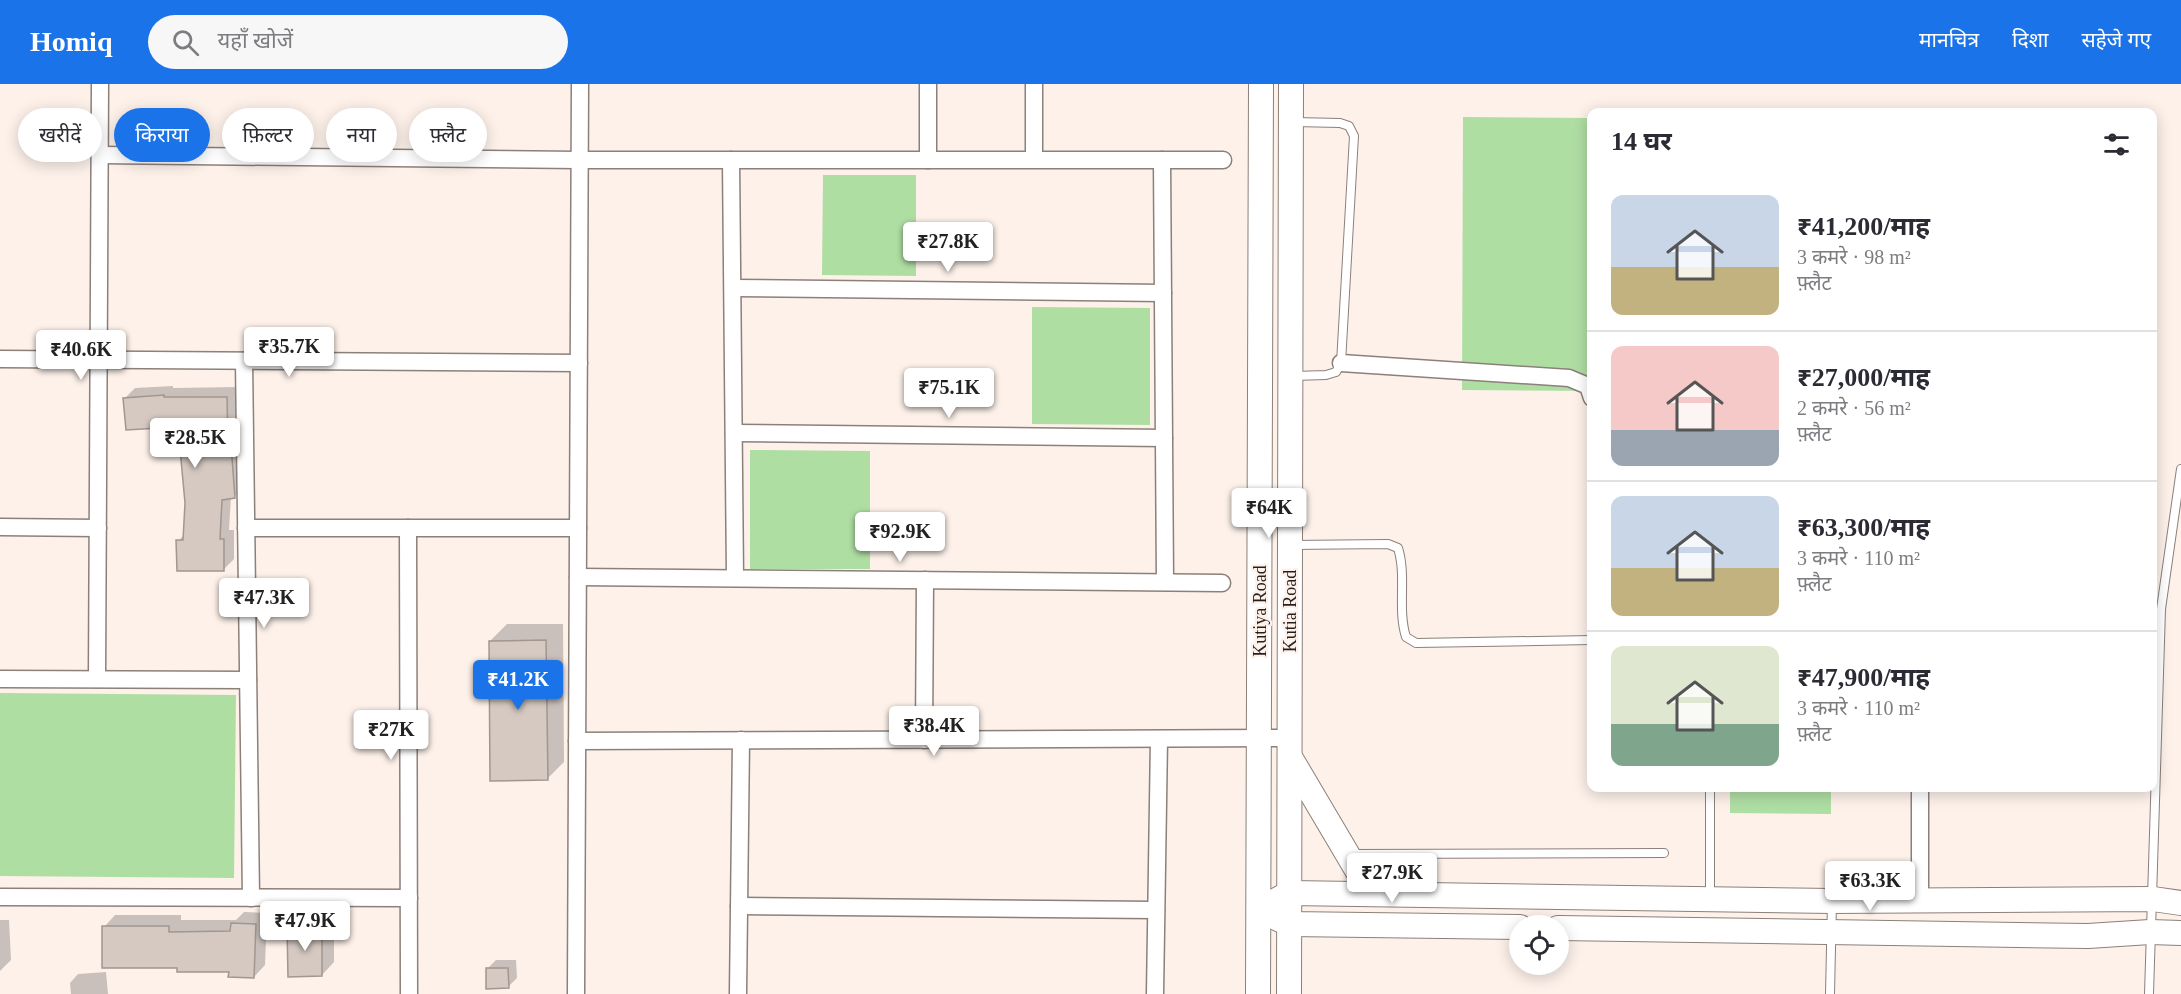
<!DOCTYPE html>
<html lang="hi">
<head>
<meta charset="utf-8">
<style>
  :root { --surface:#fff; --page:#f7f7f7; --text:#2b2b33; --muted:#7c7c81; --line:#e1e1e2; --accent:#1a73e8 }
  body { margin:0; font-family:"Times New Roman","Noto Sans Devanagari",serif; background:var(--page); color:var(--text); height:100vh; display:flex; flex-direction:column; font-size:22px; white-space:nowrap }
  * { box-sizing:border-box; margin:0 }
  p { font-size:20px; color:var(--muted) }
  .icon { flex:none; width:33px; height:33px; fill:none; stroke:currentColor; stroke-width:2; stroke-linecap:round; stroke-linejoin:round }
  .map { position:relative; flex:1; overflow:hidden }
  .side { position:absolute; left:1587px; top:24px; width:570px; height:684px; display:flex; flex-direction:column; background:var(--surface); border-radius:12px; box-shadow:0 3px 15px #0003 }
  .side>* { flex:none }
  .banner { position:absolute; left:18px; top:24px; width:570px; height:54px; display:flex; gap:12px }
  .tools { position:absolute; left:1509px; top:831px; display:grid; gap:12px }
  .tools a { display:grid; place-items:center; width:60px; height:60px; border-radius:50%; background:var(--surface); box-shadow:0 3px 15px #0003; font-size:30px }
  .price { position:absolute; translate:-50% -51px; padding:0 14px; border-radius:6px; background:#fff; color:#222; font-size:20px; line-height:39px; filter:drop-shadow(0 2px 3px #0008) }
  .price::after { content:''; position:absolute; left:50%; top:36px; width:18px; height:14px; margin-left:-9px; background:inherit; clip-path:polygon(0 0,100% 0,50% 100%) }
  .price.current { background:var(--accent); color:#fff }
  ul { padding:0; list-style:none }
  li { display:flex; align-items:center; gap:18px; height:150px; padding:0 24px }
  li+li { border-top:2px solid var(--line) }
  li span { display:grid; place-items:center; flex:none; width:168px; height:120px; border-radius:12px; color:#555 }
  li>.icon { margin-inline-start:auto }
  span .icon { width:72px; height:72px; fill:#fffc; stroke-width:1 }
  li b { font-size:26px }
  h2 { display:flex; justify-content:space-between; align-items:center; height:72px; padding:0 24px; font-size:26px }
  .pill { padding:0 21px; border-radius:27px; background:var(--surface); box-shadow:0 3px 15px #0003; font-size:21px; line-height:54px }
  .pill.current { background:var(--accent); color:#fff }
  header { display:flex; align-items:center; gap:36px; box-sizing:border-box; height:84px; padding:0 30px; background:var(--accent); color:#fff }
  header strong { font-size:28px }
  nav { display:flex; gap:33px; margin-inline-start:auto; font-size:21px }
  .search { width:420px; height:54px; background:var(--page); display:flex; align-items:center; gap:15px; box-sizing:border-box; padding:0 21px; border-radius:33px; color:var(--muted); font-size:22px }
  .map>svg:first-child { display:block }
  .green { fill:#afdea3 }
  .shadow { fill:#0003 }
  .building { fill:#d5c9c2; stroke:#a19690; stroke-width:1.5 }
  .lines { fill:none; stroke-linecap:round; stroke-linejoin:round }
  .lane-casing { stroke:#8b807a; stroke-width:10 }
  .street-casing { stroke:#8b807a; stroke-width:19 }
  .secondary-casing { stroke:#8b807a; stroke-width:26 }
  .lane { stroke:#fff; stroke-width:8 }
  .street { stroke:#fff; stroke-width:16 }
  .secondary { stroke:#fff; stroke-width:24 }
  .labels { text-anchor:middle; stroke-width:4.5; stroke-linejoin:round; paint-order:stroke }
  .street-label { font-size:18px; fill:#231f1d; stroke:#fdf1ea }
</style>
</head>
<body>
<header>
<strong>Homiq</strong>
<div class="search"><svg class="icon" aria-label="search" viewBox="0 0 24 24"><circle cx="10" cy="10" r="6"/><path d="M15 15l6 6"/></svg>यहाँ खोजें</div>
<nav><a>मानचित्र</a><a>दिशा</a><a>सहेजे गए</a></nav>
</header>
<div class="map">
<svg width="2181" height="910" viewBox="0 0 2181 910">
  <rect width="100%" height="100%" fill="#fdf1ea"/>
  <g class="green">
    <polygon points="1463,33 1591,34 1591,307 1462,306"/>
    <polygon points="823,91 916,91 916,192 822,191"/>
    <polygon points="1032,223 1150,224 1150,341 1032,340"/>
    <polygon points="750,366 870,367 870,485 750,485"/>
    <polygon points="0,609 236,611 234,794 0,792"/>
    <polygon points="1730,704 1831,704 1831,730 1730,729"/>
  </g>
  <g class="shadow">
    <polygon points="173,302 173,304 237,303 244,403 234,413 231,413 229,446 234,446 234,475 224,485 178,457 185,450 187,419 179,341 125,314 135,304"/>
    <polygon points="507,540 563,540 564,678 547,695 490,557"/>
    <polygon points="244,828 267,829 265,881 254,893 230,886 179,883 104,843 115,831 181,831 181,836 236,836"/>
    <polygon points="334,830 334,878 322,891 289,844 302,831"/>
    <polygon points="0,836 9,836 11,876 0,887"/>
    <polygon points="496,876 516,876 517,894 508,903 487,885"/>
    <polygon points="106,888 108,910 71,910 70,899 78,890"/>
  </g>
  <g class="building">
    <polygon points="164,311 164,313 227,313 228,361 231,361 235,414 222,416 220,455 224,455 224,487 177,487 176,456 183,456 185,419 178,343 126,346 123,314"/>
    <polygon points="546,556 548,696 490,697 489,557"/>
    <polygon points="231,839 256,840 254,894 228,893 229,888 177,888 177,884 102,884 102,842 169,842 169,848 230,847"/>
    <polygon points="287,843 322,843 322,892 288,893"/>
    <polygon points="486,884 508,884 509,904 486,905"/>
  </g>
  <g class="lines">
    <g class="lane-casing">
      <g id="lane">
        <polyline points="1293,292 1326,291 1336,288 1341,279 1354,52 1349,42 1340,39 1294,38"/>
        <path d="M1291 461 1388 460 1398 464C1407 493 1397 524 1406 553L1416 559 1592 556"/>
        <polyline points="1710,704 1710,814"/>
        <polyline points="1351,770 1664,769"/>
        <polyline points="1830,910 1832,818"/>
        <polyline points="2149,910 2161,525 2181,385"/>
      </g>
    </g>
    <g class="street-casing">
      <g id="street">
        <polyline points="1034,0 1034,75"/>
        <polyline points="100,71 579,76 1223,76"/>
        <polyline points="731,76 735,494"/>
        <polyline points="928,76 928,0"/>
        <polyline points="1162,76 1165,498"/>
        <polyline points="733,204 1163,209"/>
        <polyline points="0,275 579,279"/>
        <polyline points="244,277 251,814"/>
        <polyline points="1341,279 1569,294 1588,302 1592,314"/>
        <polyline points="734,349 1164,354"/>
        <polyline points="0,443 98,444"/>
        <polyline points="246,444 578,444"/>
        <polyline points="408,444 409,910"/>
        <polyline points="578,493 1222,499"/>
        <polyline points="0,595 248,596"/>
        <polyline points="97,595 100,0"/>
        <polyline points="924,656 925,496"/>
        <polyline points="577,657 1290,654"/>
        <polyline points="0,813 409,814"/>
        <polyline points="1920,816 1920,704"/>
        <polyline points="739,822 1156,826"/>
        <polyline points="576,910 580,0"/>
        <polyline points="738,910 741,656"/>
        <polyline points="1155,910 1159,655"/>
      </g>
    </g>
    <g class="secondary-casing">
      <g id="secondary">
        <polyline points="1290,673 1371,810"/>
        <polyline points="1259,826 1289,809 1832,817 2153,815 2181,819"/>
        <polyline points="1274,833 1289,840 1520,843"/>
        <polyline points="1558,844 2088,852 2150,848 2181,849"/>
        <polyline points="1258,910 1261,0"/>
        <polyline points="1289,910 1291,0"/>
      </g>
    </g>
    <use href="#lane" class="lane"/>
    <use href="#street" class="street"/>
    <use href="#secondary" class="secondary"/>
  </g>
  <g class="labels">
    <g class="street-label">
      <text transform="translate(1260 527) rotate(-90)" y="6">Kutiya Road</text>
      <text transform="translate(1290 527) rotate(-90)" y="6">Kutia Road</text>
    </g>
  </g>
</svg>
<div class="tools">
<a><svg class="icon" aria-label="locate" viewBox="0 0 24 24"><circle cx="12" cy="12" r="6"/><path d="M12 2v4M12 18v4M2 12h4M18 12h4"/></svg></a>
</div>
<b class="price" style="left:948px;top:189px">₹27.8K</b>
<b class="price" style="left:289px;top:294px">₹35.7K</b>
<b class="price" style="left:81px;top:297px">₹40.6K</b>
<b class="price" style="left:949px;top:335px">₹75.1K</b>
<b class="price" style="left:195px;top:385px">₹28.5K</b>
<b class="price" style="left:1269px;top:455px">₹64K</b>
<b class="price" style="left:900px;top:479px">₹92.9K</b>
<b class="price" style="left:264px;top:545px">₹47.3K</b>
<b class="price current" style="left:518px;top:627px">₹41.2K</b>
<b class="price" style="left:934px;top:673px">₹38.4K</b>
<b class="price" style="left:391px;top:677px">₹27K</b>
<b class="price" style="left:1392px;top:820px">₹27.9K</b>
<b class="price" style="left:1870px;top:828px">₹63.3K</b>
<b class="price" style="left:305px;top:868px">₹47.9K</b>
<div class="banner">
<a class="pill">खरीदें</a>
<a class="pill current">किराया</a>
<a class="pill">फ़िल्टर</a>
<a class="pill">नया</a>
<a class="pill">फ़्लैट</a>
</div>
<section class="side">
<h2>14 घर<svg class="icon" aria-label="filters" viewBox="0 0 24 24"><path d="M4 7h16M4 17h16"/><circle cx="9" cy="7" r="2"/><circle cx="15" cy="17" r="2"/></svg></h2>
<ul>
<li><span style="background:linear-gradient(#c9d6e8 60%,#c2b280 0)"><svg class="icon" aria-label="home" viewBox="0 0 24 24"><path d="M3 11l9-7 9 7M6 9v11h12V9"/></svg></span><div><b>₹41,200/माह</b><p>3 कमरे · 98 m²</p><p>फ़्लैट</p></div></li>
<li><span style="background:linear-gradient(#f6c9c9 70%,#9aa5b1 0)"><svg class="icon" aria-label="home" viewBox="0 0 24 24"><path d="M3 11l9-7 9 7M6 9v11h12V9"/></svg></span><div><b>₹27,000/माह</b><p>2 कमरे · 56 m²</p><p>फ़्लैट</p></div></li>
<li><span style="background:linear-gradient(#c9d6e8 60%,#c2b280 0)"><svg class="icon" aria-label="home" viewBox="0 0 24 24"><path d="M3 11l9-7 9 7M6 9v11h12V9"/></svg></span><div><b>₹63,300/माह</b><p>3 कमरे · 110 m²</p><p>फ़्लैट</p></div></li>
<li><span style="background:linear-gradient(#dfe7d0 65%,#7fa58c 0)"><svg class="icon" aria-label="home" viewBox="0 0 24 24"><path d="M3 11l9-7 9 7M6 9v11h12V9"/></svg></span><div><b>₹47,900/माह</b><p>3 कमरे · 110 m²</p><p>फ़्लैट</p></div></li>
</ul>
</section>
</div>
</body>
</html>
